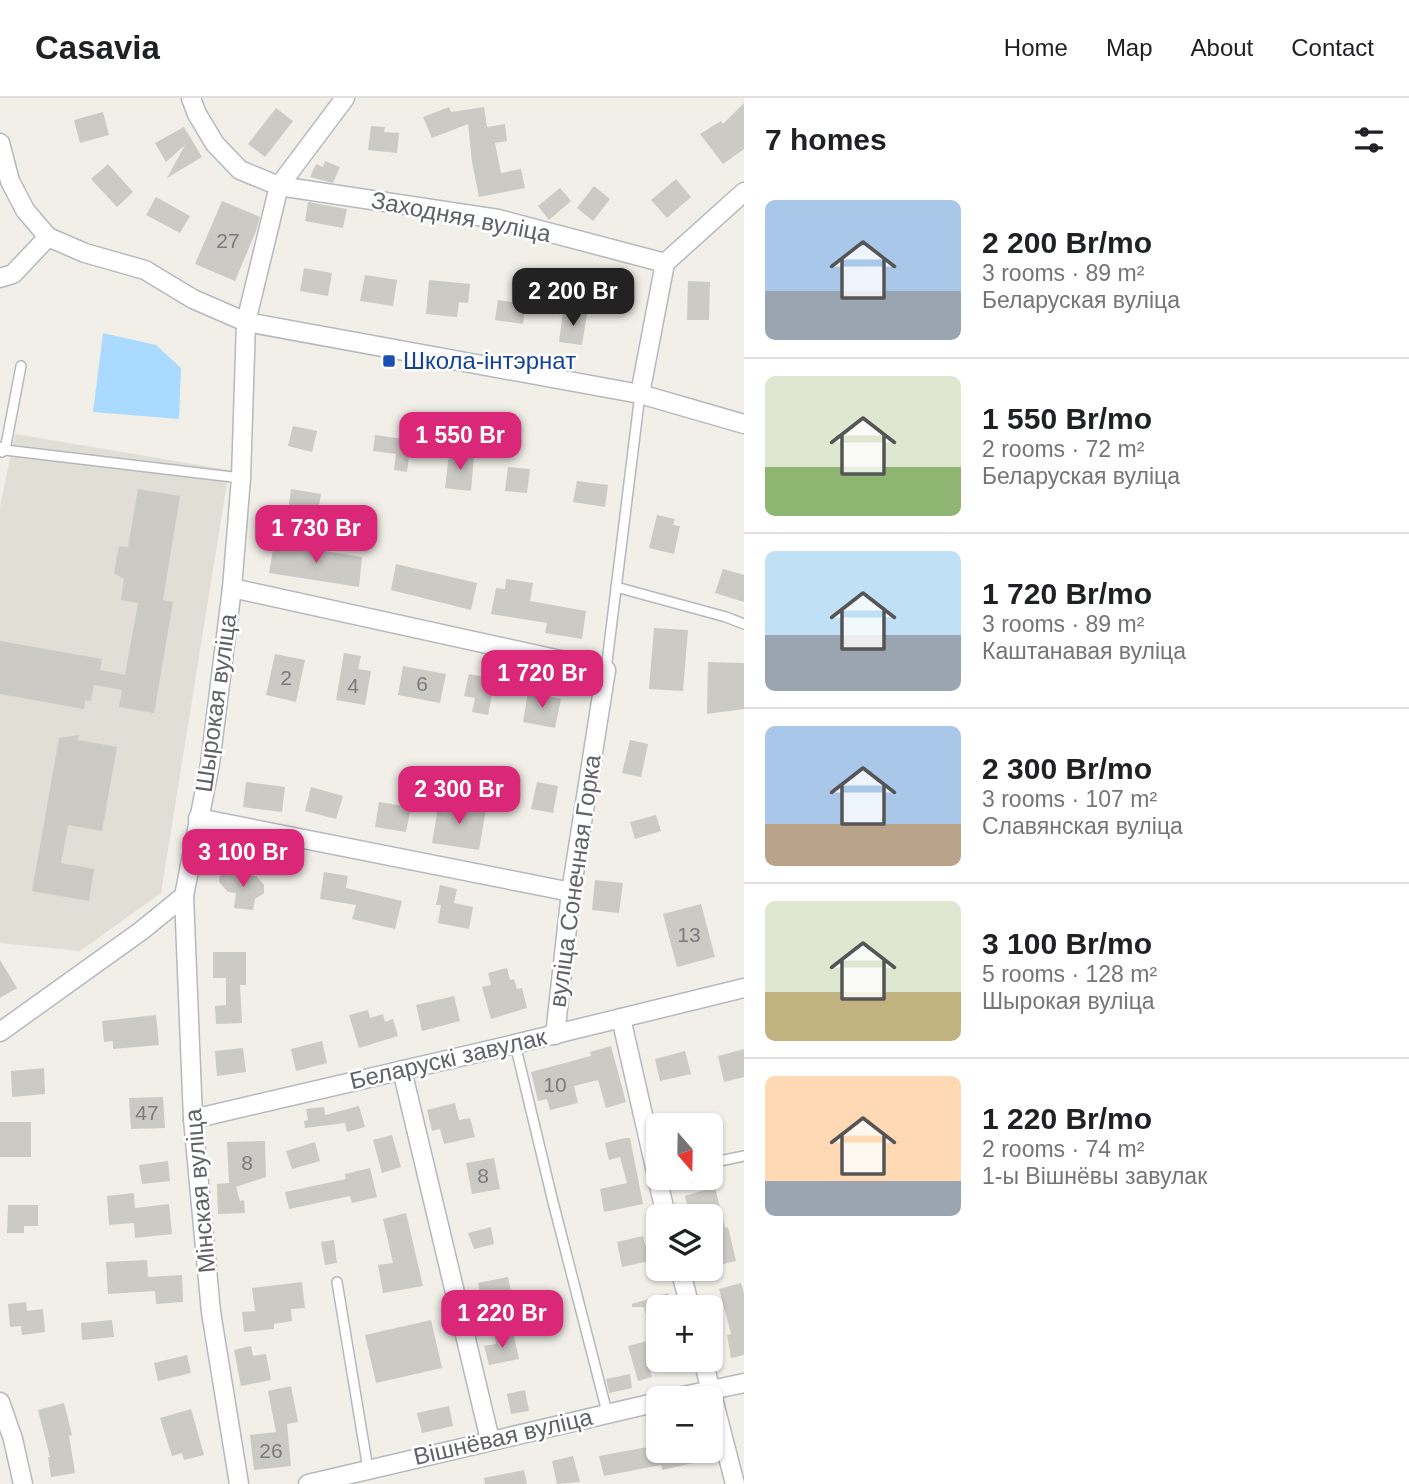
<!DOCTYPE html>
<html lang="en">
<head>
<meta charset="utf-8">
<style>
  :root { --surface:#fff; --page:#f2f2f2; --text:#202124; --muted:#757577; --line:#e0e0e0; --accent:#db2777 }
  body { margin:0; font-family:Helvetica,sans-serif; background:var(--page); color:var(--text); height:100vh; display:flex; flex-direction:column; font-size:26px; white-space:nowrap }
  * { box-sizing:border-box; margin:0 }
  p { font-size:23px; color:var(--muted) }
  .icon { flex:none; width:38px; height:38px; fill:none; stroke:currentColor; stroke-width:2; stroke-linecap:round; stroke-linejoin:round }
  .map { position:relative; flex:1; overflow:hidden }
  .side { display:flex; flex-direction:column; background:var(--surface); width:665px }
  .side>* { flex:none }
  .needle { width:46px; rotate:160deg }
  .controls { position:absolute; left:646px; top:1015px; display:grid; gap:14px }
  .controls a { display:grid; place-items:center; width:77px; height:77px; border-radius:10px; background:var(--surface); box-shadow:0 2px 5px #0004; font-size:35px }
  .price { position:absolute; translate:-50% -60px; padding:0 16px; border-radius:14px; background:var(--accent); color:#fff; font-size:23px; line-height:46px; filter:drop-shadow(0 2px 4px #0008) }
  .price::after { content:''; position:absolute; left:50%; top:42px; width:21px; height:16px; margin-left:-10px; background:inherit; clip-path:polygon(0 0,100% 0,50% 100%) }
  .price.current { background:#222; color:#fff }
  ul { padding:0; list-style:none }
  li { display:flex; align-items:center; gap:21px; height:175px; padding:0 21px }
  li+li { border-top:2px solid var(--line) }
  li span { display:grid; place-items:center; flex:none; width:196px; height:140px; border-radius:10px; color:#555 }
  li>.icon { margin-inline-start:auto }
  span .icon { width:84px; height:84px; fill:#fffc; stroke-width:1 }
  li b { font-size:30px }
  h2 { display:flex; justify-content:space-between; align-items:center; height:84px; padding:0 21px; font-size:30px }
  header { display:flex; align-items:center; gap:42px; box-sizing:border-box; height:98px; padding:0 35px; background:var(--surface); border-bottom:2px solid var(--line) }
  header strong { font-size:33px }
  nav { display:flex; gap:38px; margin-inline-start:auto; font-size:24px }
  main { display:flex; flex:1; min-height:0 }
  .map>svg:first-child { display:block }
  .education { fill:#e1ded6 }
  .water { fill:#aadaff }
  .building { fill:#cccac5 }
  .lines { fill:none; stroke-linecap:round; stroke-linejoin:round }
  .lane-casing { stroke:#b5b8bc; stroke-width:12 }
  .street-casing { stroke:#b5b8bc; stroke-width:21 }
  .lane { stroke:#fff; stroke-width:9 }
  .street { stroke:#fff; stroke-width:18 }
  .transit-dot { fill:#1a4fb4; stroke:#fff; stroke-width:2.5 }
  .labels { text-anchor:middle; stroke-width:5; stroke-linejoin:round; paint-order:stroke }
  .number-label { font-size:21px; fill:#7a7d7f }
  .street-label { font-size:24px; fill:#5f6368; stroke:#fff }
  .transit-label { font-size:24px; fill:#164399; stroke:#fff; text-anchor:start }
</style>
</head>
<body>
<header>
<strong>Casavia</strong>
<nav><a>Home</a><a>Map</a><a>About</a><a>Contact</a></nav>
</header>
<main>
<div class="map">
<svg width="744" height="1386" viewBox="0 0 744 1386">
  <rect width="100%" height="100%" fill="#f1efe8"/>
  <polygon class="education" points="15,336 229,372 161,795 80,853 0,845 0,409"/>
  <polygon class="water" points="103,235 156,247 181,270 179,321 93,314"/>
  <g class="building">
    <polygon points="744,5 744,51 723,66 700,36 721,23 723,26"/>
    <polygon points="449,9 451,14 484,9 487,29 505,26 507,43 495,45 501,75 521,71 525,90 479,99 472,64 468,26 432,40 423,19"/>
    <polygon points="276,10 293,23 265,59 248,46"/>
    <polygon points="103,14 109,37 80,45 74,22"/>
    <polygon points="371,28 385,29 384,34 399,35 397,55 368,52"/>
    <polygon points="184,29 202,59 167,80 185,47 166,64 155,45"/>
    <polygon points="325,63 340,69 333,85 310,79 316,66 323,69"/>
    <polygon points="108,66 133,94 117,109 91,81"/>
    <polygon points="676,81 691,99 667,120 651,102"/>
    <polygon points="594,88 610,101 593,123 577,110"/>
    <polygon points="560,90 571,103 549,122 538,108"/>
    <polygon points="156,99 190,118 180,135 146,117"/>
    <polygon points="222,103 260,119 256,133 235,183 195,166"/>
    <polygon points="308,104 347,111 343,130 305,123"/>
    <polygon points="304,170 332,175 328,198 300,193"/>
    <polygon points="365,177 397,182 393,208 360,203"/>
    <polygon points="429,182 470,186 468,205 459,204 457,219 426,216"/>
    <polygon points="688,183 710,184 709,222 687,222"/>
    <polygon points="498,202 526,206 523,226 495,222"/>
    <polygon points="563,213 587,216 582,247 559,244"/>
    <polygon points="293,328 317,333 312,354 288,348"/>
    <polygon points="375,337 411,342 407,374 394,372 396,356 373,353"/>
    <polygon points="449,355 474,358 471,393 445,390"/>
    <polygon points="508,369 530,371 527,395 505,393"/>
    <polygon points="577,383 608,387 605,409 573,404"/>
    <polygon points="138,391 180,398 163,502 173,504 154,615 119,609 122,592 94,587 91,603 85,602 84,611 0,596 0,543 102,561 100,572 125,577 138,505 121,502 124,481 114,475 119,448 128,449"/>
    <polygon points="291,391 321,396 316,425 287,420"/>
    <polygon points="657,417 675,421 673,427 680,428 674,456 649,450"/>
    <polygon points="274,445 362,459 359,489 269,475"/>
    <polygon points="396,466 477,485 471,512 391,492"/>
    <polygon points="723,471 744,477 744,504 715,495"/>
    <polygon points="506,481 533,485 530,503 586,513 582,541 545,535 547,525 491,516 496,490 505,491"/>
    <polygon points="654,530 688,532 683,593 649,591"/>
    <polygon points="344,555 361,558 358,571 371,573 365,607 336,602"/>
    <polygon points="275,556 305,562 296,604 266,597"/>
    <polygon points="708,564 744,565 744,611 707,616"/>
    <polygon points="403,568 446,576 440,605 398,597"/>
    <polygon points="469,576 495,581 488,617 472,614 475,600 464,598"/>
    <polygon points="528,594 561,601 555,630 523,624"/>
    <polygon points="79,637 78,642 117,649 102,733 68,727 61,765 94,771 89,803 32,793 59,640"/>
    <polygon points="630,642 648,646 641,679 622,675"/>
    <polygon points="246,684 285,689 282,714 243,709"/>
    <polygon points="537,684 558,688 553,715 531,711"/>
    <polygon points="311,689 343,698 336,721 305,713"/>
    <polygon points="379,704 411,709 406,734 375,729"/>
    <polygon points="439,704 486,711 479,752 432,745"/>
    <polygon points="656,717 661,733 635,741 630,724"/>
    <polygon points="234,774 256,778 264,787 264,795 255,801 253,812 234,810 236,795 228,794 219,784 220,777"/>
    <polygon points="324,774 348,778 346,790 402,803 395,831 352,821 356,807 320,801"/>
    <polygon points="595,782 623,785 619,815 592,812"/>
    <polygon points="440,787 457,791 454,805 473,809 469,831 438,825 441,807 436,807"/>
    <polygon points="701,806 715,859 677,869 663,816"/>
    <polygon points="213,854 246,854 246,887 240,887 242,925 216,926 215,908 226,907 226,880 213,880"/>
    <polygon points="0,862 17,890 0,900"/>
    <polygon points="507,870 510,882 514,881 517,891 522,890 527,910 491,921 482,889 491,887 488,875"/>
    <polygon points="454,898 460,923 422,933 416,907"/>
    <polygon points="368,912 370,920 383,916 385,924 393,921 398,938 359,950 349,917"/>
    <polygon points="156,917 159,947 113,951 113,943 104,944 102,923"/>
    <polygon points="322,943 327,965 296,973 291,951"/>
    <polygon points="611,948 626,1004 606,1010 598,982 574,988 578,1005 550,1012 547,1001 538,1003 531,974 591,958 590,954"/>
    <polygon points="243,950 246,974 217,978 215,953"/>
    <polygon points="744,951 744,979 724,984 718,958"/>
    <polygon points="685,953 691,976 660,983 655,961"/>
    <polygon points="44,970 45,996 12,999 11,973"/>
    <polygon points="163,999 165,1030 131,1031 129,1000"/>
    <polygon points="455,1005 459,1022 470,1020 475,1039 444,1046 440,1031 432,1033 427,1012"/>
    <polygon points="359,1008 365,1029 347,1034 345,1025 305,1030 304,1023 308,1022 306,1011 324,1009 325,1017"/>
    <rect x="0" y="1024" width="31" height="35"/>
    <polygon points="392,1037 401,1069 382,1075 373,1042"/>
    <polygon points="625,1040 630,1040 643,1106 604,1114 600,1091 627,1085 620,1059 609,1062 605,1045"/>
    <polygon points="265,1043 266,1079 236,1089 240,1103 244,1102 245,1115 218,1116 217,1086 229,1085 227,1044"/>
    <polygon points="315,1044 320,1063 292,1071 286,1053"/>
    <polygon points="494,1060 500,1091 472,1096 466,1065"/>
    <polygon points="168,1063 170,1083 142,1086 139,1067"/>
    <polygon points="370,1070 377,1099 352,1105 350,1098 289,1111 285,1094 346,1081 345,1076"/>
    <polygon points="715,1089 725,1130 728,1129 736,1163 710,1169 710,1118 690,1118 685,1098"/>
    <polygon points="134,1095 135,1110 169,1106 172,1136 135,1140 134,1125 109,1127 107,1098"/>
    <polygon points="8,1107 38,1107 38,1128 24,1128 24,1135 7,1135"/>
    <polygon points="406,1115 423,1188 383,1195 378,1167 393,1165 383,1121"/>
    <polygon points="491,1129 494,1146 474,1151 468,1135"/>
    <polygon points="643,1138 649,1163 622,1169 617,1144"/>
    <polygon points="334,1142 337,1165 325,1167 321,1144"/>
    <polygon points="147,1162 148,1179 182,1177 183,1204 156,1206 155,1193 108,1196 106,1164"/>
    <polygon points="508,1179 512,1199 482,1205 478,1185"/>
    <polygon points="302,1184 305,1210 291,1211 292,1223 274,1226 274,1231 244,1234 242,1214 255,1213 252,1190"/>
    <polygon points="741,1185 744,1195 744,1257 731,1260 727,1237 731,1236 719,1191"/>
    <polygon points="668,1195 672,1209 658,1209 658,1270 650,1272 652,1279 638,1283 628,1248 654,1241 644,1210 646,1209 632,1209 632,1206"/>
    <polygon points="26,1204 27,1213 43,1211 45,1234 22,1237 21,1228 10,1229 8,1206"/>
    <polygon points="112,1222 114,1239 82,1242 81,1225"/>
    <polygon points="431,1222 442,1270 376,1285 365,1237"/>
    <polygon points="513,1234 519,1261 489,1267 484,1248 496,1246 495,1238"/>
    <polygon points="251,1248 253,1258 266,1256 271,1282 241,1288 234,1252"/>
    <polygon points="187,1257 191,1275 158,1283 154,1265"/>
    <polygon points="630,1276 632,1290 609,1295 606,1281"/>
    <polygon points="291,1288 298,1324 287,1326 291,1368 254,1372 250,1337 276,1334 268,1293"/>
    <polygon points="525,1292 529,1313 511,1316 507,1296"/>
    <polygon points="64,1305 72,1337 69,1338 75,1375 51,1379 48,1359 50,1359 38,1312"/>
    <polygon points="449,1308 453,1328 422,1335 417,1315"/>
    <polygon points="191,1311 204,1357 184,1362 182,1355 172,1358 160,1320"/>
    <polygon points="658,1347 658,1353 696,1353 698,1364 662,1372 661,1367 604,1378 599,1358"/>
    <polygon points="573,1358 580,1384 557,1386 552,1363"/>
    <polygon points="524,1372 527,1386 485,1386 484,1380"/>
  </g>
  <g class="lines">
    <g class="lane-casing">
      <g id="lane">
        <polyline points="0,349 5,352 241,380"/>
        <polyline points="2,354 5,352 21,268"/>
        <polyline points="616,489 726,519 744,526"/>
        <polyline points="606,572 640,296"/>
        <polyline points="515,946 553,1104 607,1314"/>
        <polyline points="710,1065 744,1058"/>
        <polyline points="337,1184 368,1371"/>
      </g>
    </g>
    <g class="street-casing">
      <g id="street">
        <polyline points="191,0 197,16 215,46 240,72 279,88 498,121 665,165 744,94"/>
        <polyline points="0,45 10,83 25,112 48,139 85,155 145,172 193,201 246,224 640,296 744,326"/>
        <polyline points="0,180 13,176 48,139"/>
        <polyline points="640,296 665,165"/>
        <polyline points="232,490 606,572 571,794 555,937"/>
        <polyline points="198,720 571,794"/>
        <polyline points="184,798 193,1021 211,1214 239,1386"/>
        <polyline points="621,920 666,1118"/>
        <polyline points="0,934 141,833 184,798 210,666 232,490 241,380 246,224 279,88 345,0"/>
        <polyline points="402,972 490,1342"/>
        <polyline points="193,1021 515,946 744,890"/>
        <polyline points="680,1171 690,1209"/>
        <polyline points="703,1262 735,1386"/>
        <polyline points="674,1300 744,1285"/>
        <polyline points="0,1304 13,1341 23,1386"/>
        <polyline points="308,1386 658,1304"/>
      </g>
    </g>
    <use href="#lane" class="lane"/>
    <use href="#street" class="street"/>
  </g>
  <rect class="transit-dot" x="382" y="256" width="14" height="14" rx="3.5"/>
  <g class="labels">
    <g class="number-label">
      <text x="228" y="150">27</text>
      <text x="286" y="587">2</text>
      <text x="422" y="593">6</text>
      <text x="353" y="595">4</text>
      <text x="689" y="844">13</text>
      <text x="555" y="994">10</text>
      <text x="147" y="1022">47</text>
      <text x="247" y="1072">8</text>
      <text x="483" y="1085">8</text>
      <text x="271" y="1360">26</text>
    </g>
    <g class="street-label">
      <text transform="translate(461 119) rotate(11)" y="8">Заходняя вуліца</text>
      <text transform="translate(216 605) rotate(-82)" y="8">Шырокая вуліца</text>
      <text transform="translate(575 783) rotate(-82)" y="8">вуліца Сонечная Горка</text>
      <text transform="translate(448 961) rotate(-13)" y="8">Беларускі завулак</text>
      <text transform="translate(200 1093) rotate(-95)" y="8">Мінская вуліца</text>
      <text transform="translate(503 1339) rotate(-13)" y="8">Вішнёвая вуліца</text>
    </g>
    <g class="transit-label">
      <text x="403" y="271">Школа-інтэрнат</text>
    </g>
  </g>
</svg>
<div class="controls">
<a><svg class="needle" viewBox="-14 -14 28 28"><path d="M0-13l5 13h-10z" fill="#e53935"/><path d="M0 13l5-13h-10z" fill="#757577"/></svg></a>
<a><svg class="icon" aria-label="layers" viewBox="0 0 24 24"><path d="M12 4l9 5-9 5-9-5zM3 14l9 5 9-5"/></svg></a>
<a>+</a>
<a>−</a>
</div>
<b class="price current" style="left:573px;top:230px">2 200 Br</b>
<b class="price" style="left:460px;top:374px">1 550 Br</b>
<b class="price" style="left:316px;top:467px">1 730 Br</b>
<b class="price" style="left:542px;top:612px">1 720 Br</b>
<b class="price" style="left:459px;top:728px">2 300 Br</b>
<b class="price" style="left:243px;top:791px">3 100 Br</b>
<b class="price" style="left:502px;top:1252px">1 220 Br</b>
</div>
<section class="side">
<h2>7 homes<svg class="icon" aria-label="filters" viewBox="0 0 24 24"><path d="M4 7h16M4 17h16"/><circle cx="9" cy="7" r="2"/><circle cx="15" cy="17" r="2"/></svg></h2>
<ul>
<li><span style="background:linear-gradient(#a9c7e8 65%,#9aa5b1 0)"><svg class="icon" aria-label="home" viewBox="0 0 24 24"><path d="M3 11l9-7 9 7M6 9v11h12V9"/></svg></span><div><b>2 200 Br/mo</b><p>3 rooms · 89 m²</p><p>Беларуская вуліца</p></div></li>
<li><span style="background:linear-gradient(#dfe7d0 65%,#8fb573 0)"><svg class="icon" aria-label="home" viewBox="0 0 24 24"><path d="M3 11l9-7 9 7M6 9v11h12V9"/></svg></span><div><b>1 550 Br/mo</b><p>2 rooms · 72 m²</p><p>Беларуская вуліца</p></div></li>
<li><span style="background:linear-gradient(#bfe0f5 60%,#9aa5b1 0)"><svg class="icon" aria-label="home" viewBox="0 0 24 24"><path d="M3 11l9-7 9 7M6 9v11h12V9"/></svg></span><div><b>1 720 Br/mo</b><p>3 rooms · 89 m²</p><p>Каштанавая вуліца</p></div></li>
<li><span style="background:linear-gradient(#a9c7e8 70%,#b9a48a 0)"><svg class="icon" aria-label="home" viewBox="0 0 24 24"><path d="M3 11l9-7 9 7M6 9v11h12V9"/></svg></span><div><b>2 300 Br/mo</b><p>3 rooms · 107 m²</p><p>Славянская вуліца</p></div></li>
<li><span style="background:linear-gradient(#dfe7d0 65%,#c2b280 0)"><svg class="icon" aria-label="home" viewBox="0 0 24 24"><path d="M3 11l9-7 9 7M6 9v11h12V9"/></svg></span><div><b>3 100 Br/mo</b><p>5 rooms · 128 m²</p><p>Шырокая вуліца</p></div></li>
<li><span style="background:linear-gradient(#ffd9b3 75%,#9aa5b1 0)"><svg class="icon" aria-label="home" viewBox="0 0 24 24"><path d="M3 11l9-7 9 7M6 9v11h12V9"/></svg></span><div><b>1 220 Br/mo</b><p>2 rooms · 74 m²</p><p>1-ы Вішнёвы завулак</p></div></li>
</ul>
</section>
</main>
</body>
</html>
